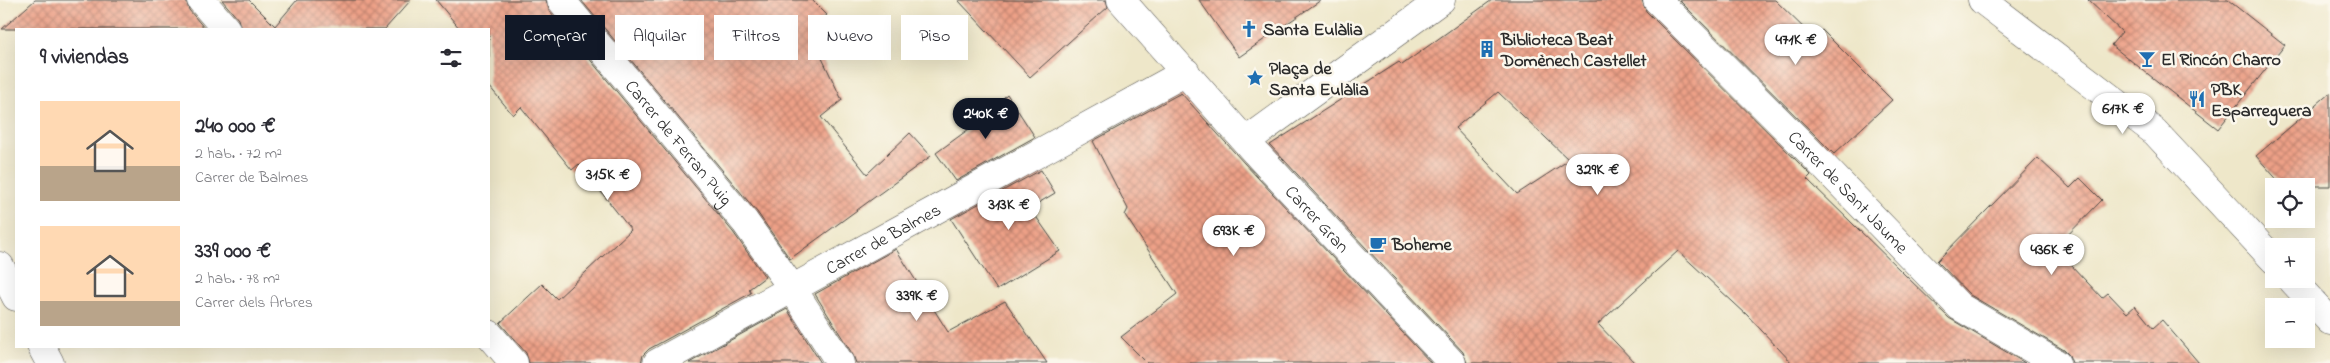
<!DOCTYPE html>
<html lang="es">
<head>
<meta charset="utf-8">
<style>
  :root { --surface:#fff; --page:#f7f7f7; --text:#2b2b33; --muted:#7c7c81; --accent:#111827 }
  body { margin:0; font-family:"Indie Flower",sans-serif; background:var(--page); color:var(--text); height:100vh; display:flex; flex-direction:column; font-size:19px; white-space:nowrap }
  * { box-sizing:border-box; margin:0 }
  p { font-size:16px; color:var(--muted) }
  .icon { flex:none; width:28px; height:28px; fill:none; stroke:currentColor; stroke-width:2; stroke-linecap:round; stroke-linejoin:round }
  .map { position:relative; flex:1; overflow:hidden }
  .details { position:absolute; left:15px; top:28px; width:475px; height:320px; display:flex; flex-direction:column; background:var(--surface); border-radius:0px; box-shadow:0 5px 20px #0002 }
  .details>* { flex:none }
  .hud { position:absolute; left:505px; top:15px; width:475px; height:45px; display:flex; gap:10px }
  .controls { position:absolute; left:2265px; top:178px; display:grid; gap:10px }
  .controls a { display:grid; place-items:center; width:50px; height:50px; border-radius:0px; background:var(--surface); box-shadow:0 5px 20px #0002; font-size:25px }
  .price { position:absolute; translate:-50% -42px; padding:0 11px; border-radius:18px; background:#fff; color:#222; font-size:16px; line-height:32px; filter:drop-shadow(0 1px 2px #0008) }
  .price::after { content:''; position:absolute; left:50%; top:30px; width:15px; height:11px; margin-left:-8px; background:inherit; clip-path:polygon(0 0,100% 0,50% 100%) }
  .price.active { background:var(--accent); color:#fff }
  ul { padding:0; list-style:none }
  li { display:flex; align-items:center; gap:15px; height:125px; padding:0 25px }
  li span { display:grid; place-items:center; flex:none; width:140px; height:100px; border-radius:0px; color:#555 }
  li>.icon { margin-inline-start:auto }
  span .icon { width:60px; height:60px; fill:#fffc; stroke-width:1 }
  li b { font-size:21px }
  h2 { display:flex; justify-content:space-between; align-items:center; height:60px; padding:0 25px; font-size:21px }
  .pill { padding:0 18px; border-radius:0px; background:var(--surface); box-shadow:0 5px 20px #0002; font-size:18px; line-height:45px }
  .pill.active { background:var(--accent); color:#fff }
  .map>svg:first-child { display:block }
  .building { fill:url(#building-cross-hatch); fill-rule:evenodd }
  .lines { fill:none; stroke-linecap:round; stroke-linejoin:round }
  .minor-casing { stroke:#484743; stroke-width:29 }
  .minor { stroke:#fff; stroke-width:28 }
  .labels { text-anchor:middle; stroke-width:5; stroke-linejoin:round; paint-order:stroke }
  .poi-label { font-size:18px; font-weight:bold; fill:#2b2b2b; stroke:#fbf7ec; text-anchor:start }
  .street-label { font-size:18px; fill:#2b2b2b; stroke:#fbf7ec }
</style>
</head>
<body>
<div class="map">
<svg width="2330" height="363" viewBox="0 0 2330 363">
  <defs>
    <pattern id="building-cross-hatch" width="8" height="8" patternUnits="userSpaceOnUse" patternTransform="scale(1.25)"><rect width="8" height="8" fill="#eda087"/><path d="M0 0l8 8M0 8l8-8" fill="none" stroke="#c0836f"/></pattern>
  </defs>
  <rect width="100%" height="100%" fill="#fbf7ec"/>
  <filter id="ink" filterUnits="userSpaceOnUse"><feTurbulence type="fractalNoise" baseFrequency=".02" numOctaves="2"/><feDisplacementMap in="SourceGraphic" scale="10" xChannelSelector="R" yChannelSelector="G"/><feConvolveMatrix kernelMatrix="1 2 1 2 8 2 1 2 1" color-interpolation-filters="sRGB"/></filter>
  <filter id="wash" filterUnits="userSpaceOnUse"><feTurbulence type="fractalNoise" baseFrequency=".0096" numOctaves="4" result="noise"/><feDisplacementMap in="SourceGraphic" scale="20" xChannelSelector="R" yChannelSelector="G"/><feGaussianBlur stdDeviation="1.12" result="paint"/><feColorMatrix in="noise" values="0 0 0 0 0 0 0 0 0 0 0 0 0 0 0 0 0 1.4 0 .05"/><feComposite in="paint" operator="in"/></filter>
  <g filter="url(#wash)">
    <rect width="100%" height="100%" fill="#eee7c9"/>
    <g id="blocks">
      <g class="building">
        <polygon points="35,0 186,0 189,10 205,29 2,29"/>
        <polygon points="222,0 249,0 275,26 297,0 411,0 385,29 241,29 238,19"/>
        <polygon points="436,0 546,0 549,10 733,232 765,277 749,289 751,293 649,349 643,355 641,363 529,363 526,353 500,323 542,284 557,299 631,230 579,164 572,170 521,107 513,115 489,86 489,29 460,29"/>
        <polygon points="581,0 812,0 827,15 809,31 842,100 821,117 867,174 910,133 931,156 790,259 757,212"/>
        <polygon points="958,0 1106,0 1108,7 1030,77"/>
        <polygon points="1199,0 1321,0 1239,57"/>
        <path d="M1492 0H1642L1646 11 1811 175 1807 179 1949 318 2025 363H1792L1747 315 1678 251 1598 324 1635 363H1467L1463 352 1270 145 1399 62 1402 65ZM1498 92 1569 160 1517 194 1455 128Z"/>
        <polygon points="1679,0 1775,0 1813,37 1822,30 1892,100 1834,154"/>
        <polygon points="2088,0 2228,0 2285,45 2218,129 2111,45 2122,32"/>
        <polygon points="1181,93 1244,163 1431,363 1147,363 1121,337 1177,294 1125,215 1128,209 1093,141"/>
        <polygon points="2330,93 2330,186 2283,186 2256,156"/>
        <polygon points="1007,94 1035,137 956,181 936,153 980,121"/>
        <polygon points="2038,158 2070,188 2080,178 2102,200 2055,248 2102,298 2108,293 2127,313 2135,306 2153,328 2162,320 2199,363 2072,363 2069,355 2064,350 1970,295 1937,261"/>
        <polygon points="1041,170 1055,193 1030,208 1060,251 997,290 951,219"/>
        <polygon points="896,249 948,332 1005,301 1047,363 856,363 853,355 815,294"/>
        <polygon points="787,309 821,363 689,363"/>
      </g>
    </g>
  </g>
  <g filter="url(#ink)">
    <use href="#blocks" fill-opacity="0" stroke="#484743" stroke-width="1"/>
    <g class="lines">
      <g class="minor-casing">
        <g id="minor">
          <polyline points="201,0 226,29"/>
          <path id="s1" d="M561 0 745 222 792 288 840 363"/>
          <path id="s2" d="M1121 0 1255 152 1452 363"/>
          <path id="s3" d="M1657 0 1808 150 1960 307 2056 363"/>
          <polyline points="1982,0 2155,132 2274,260"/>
          <polyline points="1246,141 1441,0"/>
          <polyline points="0,266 16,297"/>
          <polyline points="2291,279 2330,321"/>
          <polyline points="489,334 514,363"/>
          <polyline points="41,346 50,363"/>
          <path id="s4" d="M657 363 1186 72"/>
        </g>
      </g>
      <use href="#minor" class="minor"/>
    </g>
  </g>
  <defs>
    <g id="church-bare" transform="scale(1.35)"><path d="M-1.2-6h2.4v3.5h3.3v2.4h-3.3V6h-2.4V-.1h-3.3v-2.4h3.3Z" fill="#1f6fb2" stroke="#fbf7ec" stroke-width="2.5" paint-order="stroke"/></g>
    <g id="building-bare" transform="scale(1.35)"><path d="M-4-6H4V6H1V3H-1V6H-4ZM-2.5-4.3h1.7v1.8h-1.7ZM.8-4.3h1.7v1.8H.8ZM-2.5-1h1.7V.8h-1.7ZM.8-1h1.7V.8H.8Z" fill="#1f6fb2" stroke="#fbf7ec" stroke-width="2.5" paint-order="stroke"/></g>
    <g id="bar-bare" transform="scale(1.35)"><path d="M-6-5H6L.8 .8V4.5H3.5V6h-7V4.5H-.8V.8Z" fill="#1f6fb2" stroke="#fbf7ec" stroke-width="2.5" paint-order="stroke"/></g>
    <g id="sight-bare" transform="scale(1.35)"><path d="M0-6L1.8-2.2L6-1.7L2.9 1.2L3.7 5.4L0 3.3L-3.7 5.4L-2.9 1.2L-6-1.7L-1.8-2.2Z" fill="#1f6fb2" stroke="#fbf7ec" stroke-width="2.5" paint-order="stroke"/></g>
    <g id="restaurant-bare" transform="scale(1.35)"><path d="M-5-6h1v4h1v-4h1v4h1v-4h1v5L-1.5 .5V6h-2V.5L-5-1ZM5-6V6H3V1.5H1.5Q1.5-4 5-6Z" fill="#1f6fb2" stroke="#fbf7ec" stroke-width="2.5" paint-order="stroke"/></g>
    <g id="cafe-bare" transform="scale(1.35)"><path d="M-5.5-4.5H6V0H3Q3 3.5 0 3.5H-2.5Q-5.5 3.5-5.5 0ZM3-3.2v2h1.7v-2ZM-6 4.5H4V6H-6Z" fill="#1f6fb2" stroke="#fbf7ec" stroke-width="2.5" paint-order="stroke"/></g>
  </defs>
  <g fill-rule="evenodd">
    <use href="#church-bare" x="1249" y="29"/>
    <use href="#building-bare" x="1487" y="49"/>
    <use href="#bar-bare" x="2147" y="59"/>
    <use href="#sight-bare" x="1255" y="78"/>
    <use href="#restaurant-bare" x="2197" y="99"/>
    <use href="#cafe-bare" x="1378" y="244"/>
  </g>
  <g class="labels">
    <g class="poi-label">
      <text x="1263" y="35">Santa Eulàlia</text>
      <text x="1501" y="45">Biblioteca Beat<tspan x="1501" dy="21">Domènech Castellet</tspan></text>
      <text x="2161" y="65">El Rincón Charro</text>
      <text x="1269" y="74">Plaça de<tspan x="1269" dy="21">Santa Eulàlia</tspan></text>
      <text x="2211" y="95">PBK<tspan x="2211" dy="21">Esparreguera</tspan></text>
      <text x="1392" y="250">Boheme</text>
    </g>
    <g class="street-label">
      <text dy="6" stroke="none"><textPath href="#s1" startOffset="185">Carrer de Ferran Puig</textPath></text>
      <text dy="6" stroke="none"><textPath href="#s3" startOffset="271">Carrer de Sant Jaume</textPath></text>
      <text dy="6" stroke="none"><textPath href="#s2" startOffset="294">Carrer Gran</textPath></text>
      <text dy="6" stroke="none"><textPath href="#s4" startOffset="258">Carrer de Balmes</textPath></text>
    </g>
  </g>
</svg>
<div class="controls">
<a><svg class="icon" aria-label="locate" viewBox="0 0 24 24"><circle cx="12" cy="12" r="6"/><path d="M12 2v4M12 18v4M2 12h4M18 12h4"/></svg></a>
<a>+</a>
<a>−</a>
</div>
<b class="price" style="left:1796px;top:66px">471K €</b>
<b class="price" style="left:2123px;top:135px">617K €</b>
<b class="price active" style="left:986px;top:140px">240K €</b>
<b class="price" style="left:1598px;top:196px">329K €</b>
<b class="price" style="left:608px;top:201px">315K €</b>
<b class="price" style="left:1009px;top:231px">313K €</b>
<b class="price" style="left:1234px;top:257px">693K €</b>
<b class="price" style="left:2052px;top:276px">436K €</b>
<b class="price" style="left:917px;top:322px">339K €</b>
<div class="hud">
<a class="pill active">Comprar</a>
<a class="pill">Alquilar</a>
<a class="pill">Filtros</a>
<a class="pill">Nuevo</a>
<a class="pill">Piso</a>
</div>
<section class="details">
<h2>9 viviendas<svg class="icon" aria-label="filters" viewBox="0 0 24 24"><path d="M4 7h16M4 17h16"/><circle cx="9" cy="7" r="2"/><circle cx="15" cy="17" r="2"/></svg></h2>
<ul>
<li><span style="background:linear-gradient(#ffd9b3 65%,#b9a48a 0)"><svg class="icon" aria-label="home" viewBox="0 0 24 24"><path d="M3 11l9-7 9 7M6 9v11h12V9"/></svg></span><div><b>240 000 €</b><p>2 hab. · 72 m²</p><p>Carrer de Balmes</p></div></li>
<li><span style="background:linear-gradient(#ffd9b3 75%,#b9a48a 0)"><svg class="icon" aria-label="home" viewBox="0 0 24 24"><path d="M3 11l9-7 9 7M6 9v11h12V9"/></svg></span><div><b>339 000 €</b><p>2 hab. · 78 m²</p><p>Carrer dels Arbres</p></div></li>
</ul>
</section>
</div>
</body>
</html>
